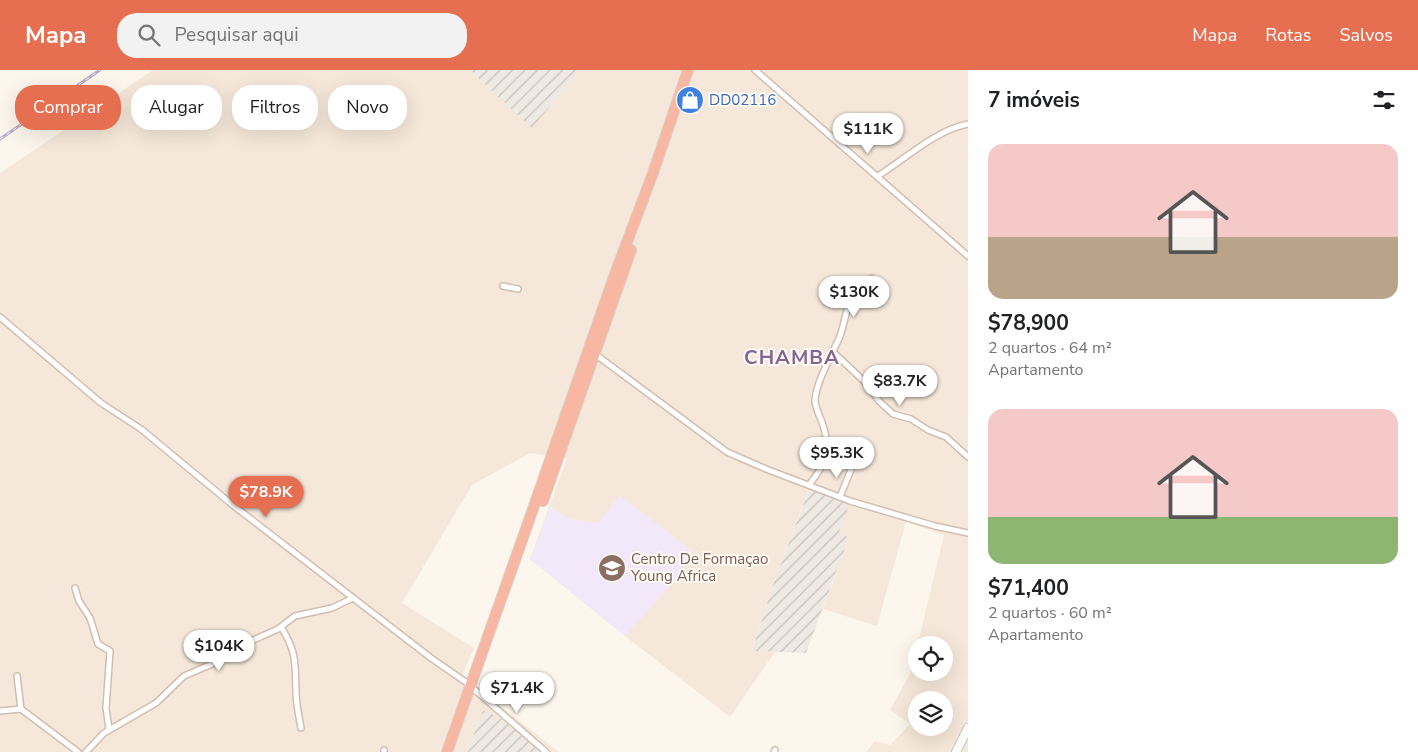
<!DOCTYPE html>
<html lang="pt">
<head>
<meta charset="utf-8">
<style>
  :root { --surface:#fff; --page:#f2f2f2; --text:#202124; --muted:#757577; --accent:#e76f51 }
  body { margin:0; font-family:"Nunito Sans",sans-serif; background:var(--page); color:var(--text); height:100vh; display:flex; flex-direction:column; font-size:19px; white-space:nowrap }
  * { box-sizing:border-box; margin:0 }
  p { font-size:16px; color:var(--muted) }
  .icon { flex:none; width:28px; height:28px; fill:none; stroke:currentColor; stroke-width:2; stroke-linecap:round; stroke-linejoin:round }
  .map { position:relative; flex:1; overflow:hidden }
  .side { display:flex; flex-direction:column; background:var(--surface); width:450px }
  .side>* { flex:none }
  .top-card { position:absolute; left:15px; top:15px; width:475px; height:45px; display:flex; gap:10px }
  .buttons { position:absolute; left:908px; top:566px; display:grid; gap:10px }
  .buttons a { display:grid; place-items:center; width:45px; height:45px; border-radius:50%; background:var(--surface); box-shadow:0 5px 20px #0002; font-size:25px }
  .price { position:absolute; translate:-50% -42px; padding:0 11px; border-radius:18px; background:#fff; color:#222; font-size:16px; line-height:32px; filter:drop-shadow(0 1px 2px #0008) }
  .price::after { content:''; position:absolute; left:50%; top:30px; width:15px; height:11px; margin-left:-8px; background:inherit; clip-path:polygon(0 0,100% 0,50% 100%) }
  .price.on { background:var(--accent); color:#fff }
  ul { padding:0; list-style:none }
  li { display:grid; align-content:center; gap:10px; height:265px; padding:0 20px }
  li span { display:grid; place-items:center; height:155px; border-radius:15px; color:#555 }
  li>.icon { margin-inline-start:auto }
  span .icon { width:90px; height:90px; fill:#fffc; stroke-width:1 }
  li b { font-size:21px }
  h2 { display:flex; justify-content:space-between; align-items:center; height:60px; padding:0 20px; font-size:21px }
  .pill { padding:0 18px; border-radius:20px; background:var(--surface); box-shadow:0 5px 20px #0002; font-size:18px; line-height:45px }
  .pill.on { background:var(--accent); color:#fff }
  header { display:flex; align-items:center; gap:30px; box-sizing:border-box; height:70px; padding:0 25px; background:var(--accent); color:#fff }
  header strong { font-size:24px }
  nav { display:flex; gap:28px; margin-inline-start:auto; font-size:18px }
  .search { width:350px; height:45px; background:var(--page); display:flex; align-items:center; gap:12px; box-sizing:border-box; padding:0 18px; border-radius:20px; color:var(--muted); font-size:19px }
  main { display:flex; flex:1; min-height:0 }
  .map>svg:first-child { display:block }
  .residential { fill:#f5e8da; fill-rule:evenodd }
  .industrial { fill:url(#industrial-furrows) }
  .education { fill:#f3e8fa }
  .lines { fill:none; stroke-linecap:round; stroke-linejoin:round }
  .street-casing { stroke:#d1beb0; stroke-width:8 }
  .secondary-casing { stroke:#d6c0b0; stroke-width:10 }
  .highway-casing { stroke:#dad1cd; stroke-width:12 }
  .street { stroke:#fff; stroke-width:5 }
  .secondary { stroke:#fff; stroke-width:8 }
  .highway { stroke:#f7b7a3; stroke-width:10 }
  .rail-casing { stroke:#b9a8c9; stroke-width:3 }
  .rail { stroke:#fffaf3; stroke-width:1; stroke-dasharray:4; stroke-linecap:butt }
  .labels { text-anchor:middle; stroke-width:4; stroke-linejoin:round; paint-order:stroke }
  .shop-label { font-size:15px; fill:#366cbe; stroke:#fffaf3; text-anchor:start }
  .education-label { font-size:15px; fill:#785e54; stroke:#fffaf3; text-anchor:start }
  .district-label { font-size:20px; font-weight:bold; letter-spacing:1px; fill:#846695; stroke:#fffaf3 }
</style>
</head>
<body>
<header>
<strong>Mapa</strong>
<div class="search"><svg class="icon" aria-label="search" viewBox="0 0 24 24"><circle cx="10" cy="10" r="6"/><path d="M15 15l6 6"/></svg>Pesquisar aqui</div>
<nav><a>Mapa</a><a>Rotas</a><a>Salvos</a></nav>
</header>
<main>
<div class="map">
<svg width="968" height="682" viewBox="0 0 968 682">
  <defs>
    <pattern id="industrial-furrows" width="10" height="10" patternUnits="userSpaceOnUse" patternTransform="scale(1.25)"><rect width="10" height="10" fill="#efe9e4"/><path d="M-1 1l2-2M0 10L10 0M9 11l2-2" fill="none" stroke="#c7c0bb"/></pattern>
  </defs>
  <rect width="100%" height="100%" fill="#fdf6ec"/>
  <path class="residential" d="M153 0H470L532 57 580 0H968V682H866L875 671 890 675 910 654 890 640 913 598 916 599V602H944V575H930L918 573 944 465 906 452 877 556 823 539 849 468 839 463 808 421 772 518 752 580 775 582 730 647 625 566 530 489 567 388 530 383 472 415 402 533 474 578 462 606 559 682H540L483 640 467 682H0V103ZM916 630H944V658H916Z"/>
  <g class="industrial">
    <polygon points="470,0 580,0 532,58"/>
    <polygon points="811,419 850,433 839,462 849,468 806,583 752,581 772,518 808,422"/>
    <polygon points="483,640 503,650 540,682 467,682"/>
  </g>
  <polygon class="education" points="620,425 693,482 679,506 625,566 530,489 550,437 570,449 598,453"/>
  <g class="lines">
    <g class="street-casing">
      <g id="street">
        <polyline points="755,0 968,186"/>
        <path d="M878 106C905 89 936 60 968 54"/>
        <polyline points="503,216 518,219"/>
        <polyline points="0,247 101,333 141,359 234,436 431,588 470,615"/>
        <polyline points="832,281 867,314 879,331 893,344 911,349 928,360 946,367 968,387"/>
        <polyline points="595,284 727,382 766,399 850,431 935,456 968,463"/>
        <path d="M809 415C827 392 832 381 822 352 819 345 815 337 815 330 816 312 833 283 840 266 845 253 845 239 853 226 857 219 865 213 872 208"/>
        <polyline points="840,427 852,397"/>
        <polyline points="75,518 79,531 90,548 98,574 110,581 106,638 109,659"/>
        <path d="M281 557C297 582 295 593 296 622 296 634 299 646 301 658"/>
        <polyline points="17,606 21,639"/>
        <polyline points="475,620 546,682"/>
        <polyline points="0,641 21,639 78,682"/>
        <polyline points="86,682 104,663 156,633 184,606 212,594 240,576 278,559 295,546 332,538 353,528"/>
        <polyline points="384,682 384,680"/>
        <polyline points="774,682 775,680"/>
      </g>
    </g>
    <g class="secondary-casing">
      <polyline id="secondary" points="956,682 968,658"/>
    </g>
    <g class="highway-casing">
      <g id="highway">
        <polyline points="543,431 631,180"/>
        <polyline points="447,682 527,456 616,201 653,103 688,0"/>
      </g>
    </g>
    <use href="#street" class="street"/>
    <use href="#secondary" class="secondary"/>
    <use href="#highway" class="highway"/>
    <g class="rail-casing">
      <polyline id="rail" points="0,69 100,0"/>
    </g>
    <use href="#rail" class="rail"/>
  </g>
  <defs>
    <g id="shop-disc" transform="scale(1.4375)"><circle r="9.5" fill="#3f7fe0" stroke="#fffaf3"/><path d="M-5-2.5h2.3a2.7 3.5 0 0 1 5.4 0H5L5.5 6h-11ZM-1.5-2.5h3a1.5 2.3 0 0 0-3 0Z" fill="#fff"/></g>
    <g id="university-disc" transform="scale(1.4375)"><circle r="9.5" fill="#8d6e63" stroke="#fffaf3"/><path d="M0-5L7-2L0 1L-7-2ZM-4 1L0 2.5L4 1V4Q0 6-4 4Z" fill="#fff"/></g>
  </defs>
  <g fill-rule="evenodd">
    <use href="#shop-disc" x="690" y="30"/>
    <use href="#university-disc" x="612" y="498"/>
  </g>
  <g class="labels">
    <g class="shop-label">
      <text x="709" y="35">DD02116</text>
    </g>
    <g class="education-label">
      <text x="631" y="494">Centro De Formaçao<tspan x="631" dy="17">Young Africa</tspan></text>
    </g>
    <g class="district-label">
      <text x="792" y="294">CHAMBA</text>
    </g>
  </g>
</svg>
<div class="buttons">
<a><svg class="icon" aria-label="locate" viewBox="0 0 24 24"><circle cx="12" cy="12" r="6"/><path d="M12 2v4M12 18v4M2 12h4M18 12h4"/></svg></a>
<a><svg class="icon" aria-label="layers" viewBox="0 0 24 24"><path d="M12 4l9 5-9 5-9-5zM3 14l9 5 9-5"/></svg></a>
</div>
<b class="price" style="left:868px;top:85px">$111K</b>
<b class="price" style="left:854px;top:248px">$130K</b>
<b class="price" style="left:900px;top:337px">$83.7K</b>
<b class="price" style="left:837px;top:409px">$95.3K</b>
<b class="price on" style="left:266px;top:448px">$78.9K</b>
<b class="price" style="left:219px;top:602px">$104K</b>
<b class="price" style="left:517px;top:644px">$71.4K</b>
<div class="top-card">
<a class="pill on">Comprar</a>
<a class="pill">Alugar</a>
<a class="pill">Filtros</a>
<a class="pill">Novo</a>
</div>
</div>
<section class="side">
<h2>7 imóveis<svg class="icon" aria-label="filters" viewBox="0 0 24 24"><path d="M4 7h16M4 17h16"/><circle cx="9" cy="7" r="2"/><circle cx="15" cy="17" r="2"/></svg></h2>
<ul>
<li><span style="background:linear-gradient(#f6c9c9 60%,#b9a48a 0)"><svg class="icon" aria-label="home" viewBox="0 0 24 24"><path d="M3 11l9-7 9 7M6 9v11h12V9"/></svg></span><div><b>$78,900</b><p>2 quartos · 64 m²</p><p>Apartamento</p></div></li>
<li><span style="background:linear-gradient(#f6c9c9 70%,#8fb573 0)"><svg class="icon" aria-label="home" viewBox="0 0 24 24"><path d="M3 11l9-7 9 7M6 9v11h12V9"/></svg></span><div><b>$71,400</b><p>2 quartos · 60 m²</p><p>Apartamento</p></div></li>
</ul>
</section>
</main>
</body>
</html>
